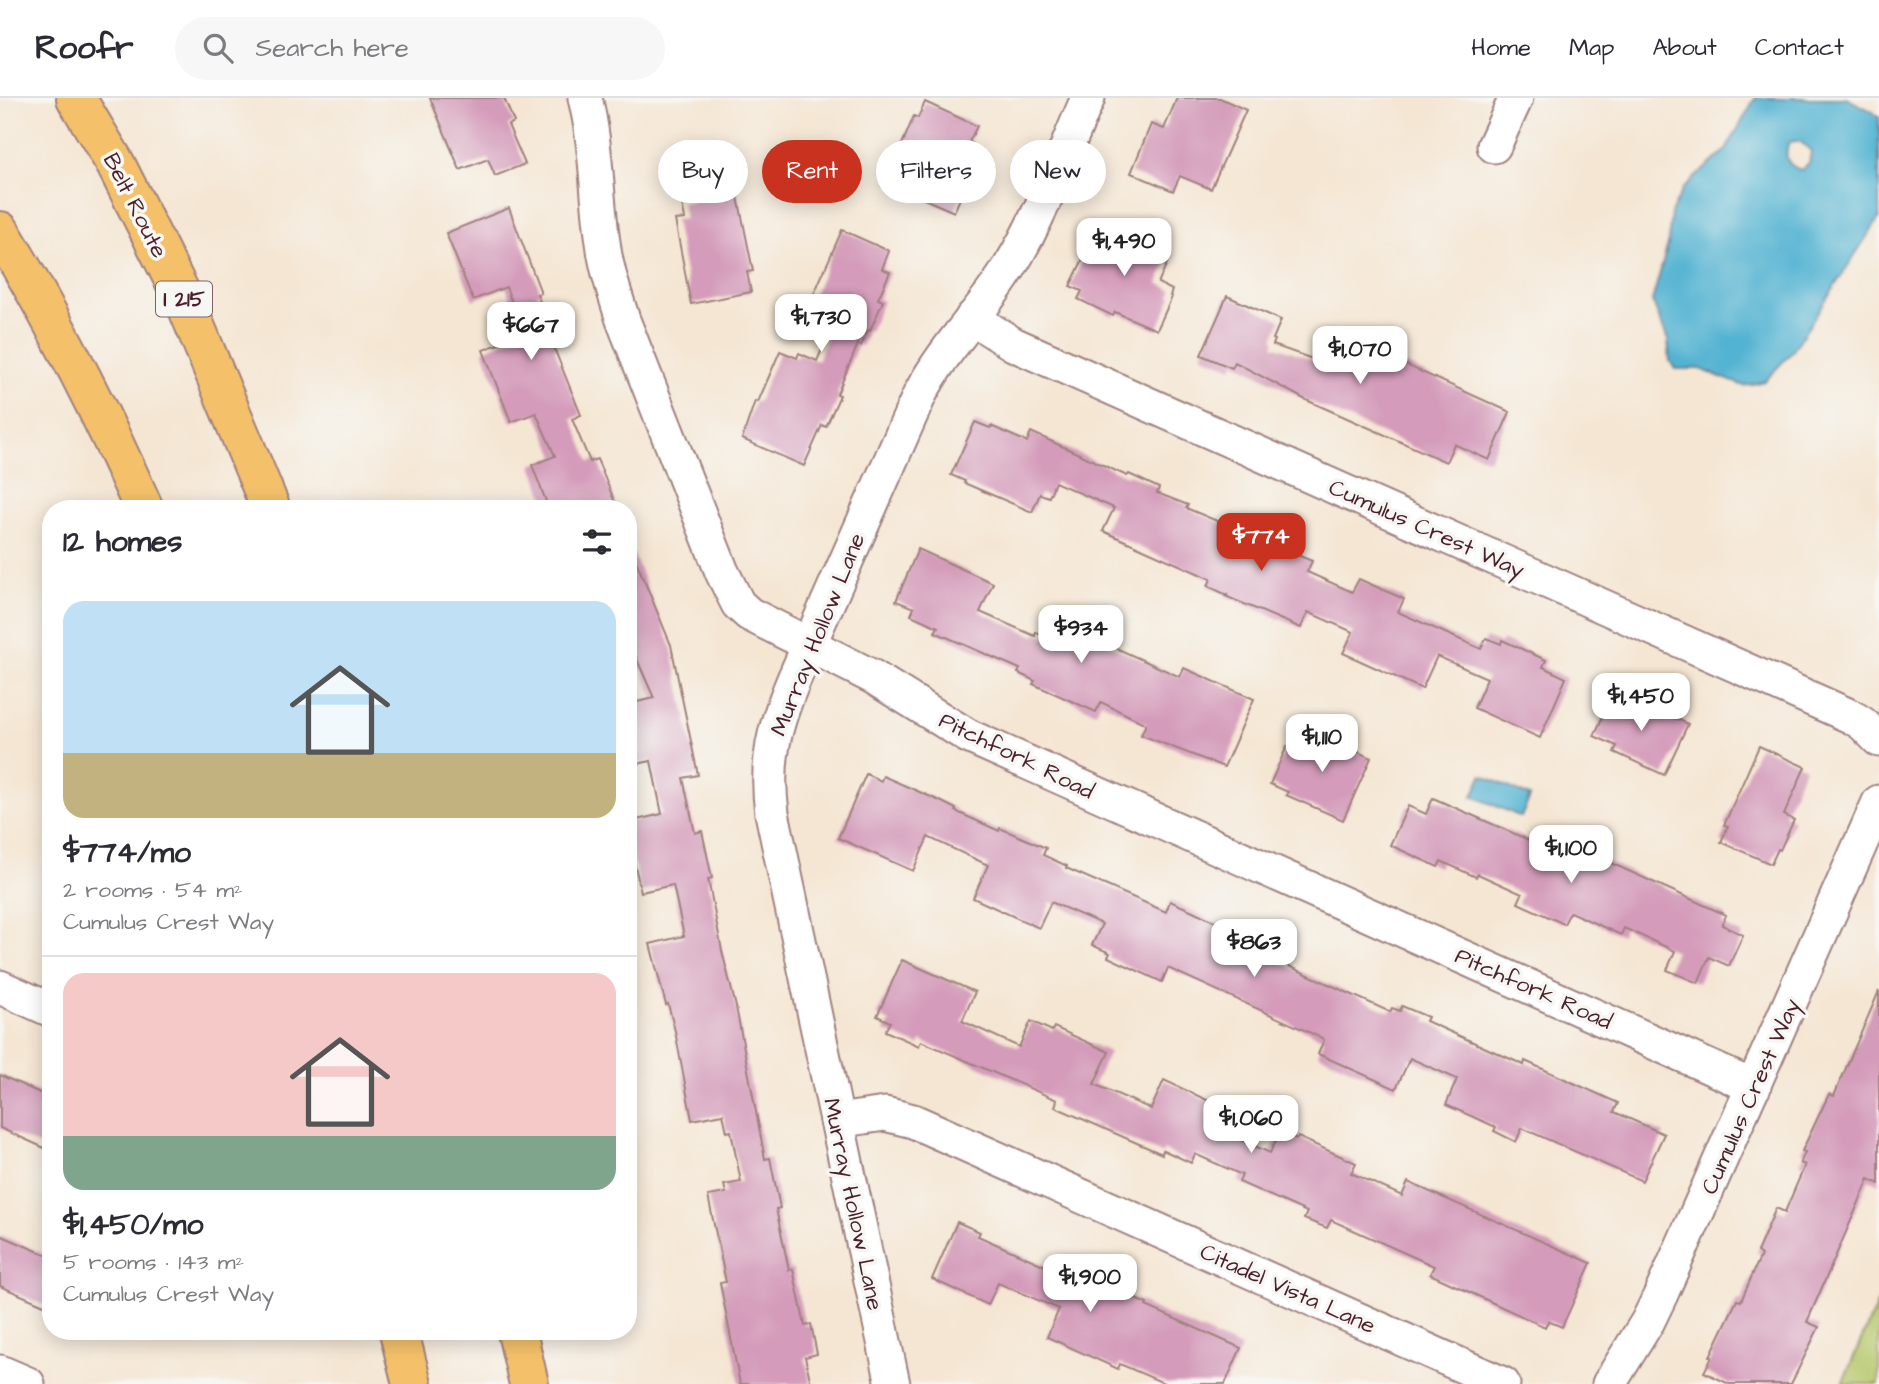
<!DOCTYPE html>
<html lang="en">
<head>
<meta charset="utf-8">
<style>
  :root { --surface:#fff; --page:#f7f7f7; --text:#2b2b33; --muted:#7c7c81; --line:#e1e1e2; --accent:#c8321e }
  body { margin:0; font-family:"Architects Daughter",sans-serif; background:var(--page); color:var(--text); height:100vh; display:flex; flex-direction:column; font-size:26px; white-space:nowrap }
  * { box-sizing:border-box; margin:0 }
  p { font-size:23px; color:var(--muted) }
  .icon { flex:none; width:38px; height:38px; fill:none; stroke:currentColor; stroke-width:2; stroke-linecap:round; stroke-linejoin:round }
  .map { position:relative; flex:1; overflow:hidden }
  .details { position:absolute; left:42px; top:402px; width:595px; height:840px; display:flex; flex-direction:column; background:var(--surface); border-radius:28px; box-shadow:0 4px 18px #0003 }
  .details>* { flex:none }
  .hud { position:absolute; left:658px; top:42px; width:665px; height:63px; display:flex; gap:14px }
  .price { position:absolute; translate:-50% -60px; padding:0 16px; border-radius:14px; background:#fff; color:#222; font-size:23px; line-height:46px; filter:drop-shadow(0 2px 4px #0008) }
  .price::after { content:''; position:absolute; left:50%; top:42px; width:21px; height:16px; margin-left:-10px; background:inherit; clip-path:polygon(0 0,100% 0,50% 100%) }
  .price.current { background:var(--accent); color:#fff }
  ul { padding:0; list-style:none }
  li { display:grid; align-content:center; gap:14px; height:371px; padding:0 21px }
  li+li { border-top:2px solid var(--line) }
  li span { display:grid; place-items:center; height:217px; border-radius:21px; color:#555 }
  li>.icon { margin-inline-start:auto }
  span .icon { width:126px; height:126px; fill:#fffc; stroke-width:1 }
  li b { font-size:30px }
  h2 { display:flex; justify-content:space-between; align-items:center; height:84px; padding:0 21px; font-size:30px }
  .chip { padding:0 24px; border-radius:32px; background:var(--surface); box-shadow:0 4px 18px #0003; font-size:24px; line-height:63px }
  .chip.current { background:var(--accent); color:#fff }
  header { display:flex; align-items:center; gap:42px; box-sizing:border-box; height:98px; padding:0 35px; background:var(--surface); border-bottom:2px solid var(--line) }
  header strong { font-size:33px }
  nav { display:flex; gap:38px; margin-inline-start:auto; font-size:24px }
  .search { width:490px; height:63px; background:var(--page); display:flex; align-items:center; gap:18px; box-sizing:border-box; padding:0 24px; border-radius:38px; color:var(--muted); font-size:26px }
  .map>svg:first-child { display:block }
  .green { fill:#b6c76a; stroke:#80734a; stroke-width:2 }
  .water { fill:#53b3d2; stroke:#4e697e; stroke-width:2; fill-rule:evenodd }
  .building { fill:#d49bba }
  .lines { fill:none; stroke-linecap:round; stroke-linejoin:round }
  .minor-casing { stroke:#a0827f; stroke-width:37 }
  .motorway-casing { stroke:#a0827f; stroke-width:42 }
  .minor { stroke:#fff; stroke-width:33 }
  .motorway { stroke:#f4c16a; stroke-width:38 }
  .labels { text-anchor:middle; stroke-width:7; stroke-linejoin:round; paint-order:stroke }
  .shield { fill:#f6f6f2; stroke:#7e6067; stroke-width:2 }
  .shield-label { font-size:21px; font-weight:bold; fill:#4a1f2b }
  .street-label { font-size:23px; fill:#4a1f2b; stroke:#f6f6f2 }
</style>
</head>
<body>
<header>
<strong>Roofr</strong>
<div class="search"><svg class="icon" aria-label="search" viewBox="0 0 24 24"><circle cx="10" cy="10" r="6"/><path d="M15 15l6 6"/></svg>Search here</div>
<nav><a>Home</a><a>Map</a><a>About</a><a>Contact</a></nav>
</header>
<div class="map">
<svg width="1879" height="1286" viewBox="0 0 1879 1286">
  <rect width="100%" height="100%" fill="#f6f6f2"/>
  <filter id="ink" filterUnits="userSpaceOnUse"><feTurbulence type="fractalNoise" baseFrequency=".0143" numOctaves="2"/><feDisplacementMap in="SourceGraphic" scale="14" xChannelSelector="R" yChannelSelector="G"/><feConvolveMatrix kernelMatrix="1 2 1 2 8 2 1 2 1" color-interpolation-filters="sRGB"/></filter>
  <filter id="wash" filterUnits="userSpaceOnUse"><feTurbulence type="fractalNoise" baseFrequency=".00686" numOctaves="4" result="noise"/><feDisplacementMap in="SourceGraphic" scale="28" xChannelSelector="R" yChannelSelector="G"/><feGaussianBlur stdDeviation="1.57" result="paint"/><feColorMatrix in="noise" values="0 0 0 0 0 0 0 0 0 0 0 0 0 0 0 0 0 1.4 0 .05"/><feComposite in="paint" operator="in"/></filter>
  <g filter="url(#wash)">
    <rect width="100%" height="100%" fill="#f5e6d3"/>
    <polygon class="green" points="1879,1202 1879,1286 1842,1286"/>
    <g class="water">
      <path d="M1755 0H1846L1872 13 1879 20V120L1792 254 1765 283 1744 288 1700 271H1675L1670 263 1668 242 1652 203 1668 146 1671 115 1683 90 1726 52ZM1792 43 1801 44 1811 53 1809 65 1801 72C1787 67 1784 60 1788 46Z"/>
      <polygon points="1482,677 1530,699 1521,719 1473,698"/>
    </g>
    <g id="blocks">
      <g class="building">
        <polygon points="430,0 504,0 514,24 508,27 525,66 495,78 488,61 460,72"/>
        <polygon points="1177,0 1220,0 1246,12 1211,91 1180,78 1173,93 1131,75 1151,26 1164,31"/>
        <polygon points="925,4 977,28 969,44 973,46 957,81 967,85 954,114 887,85 893,70 892,70 914,18 918,20"/>
        <polygon points="737,94 753,173 747,174 751,194 691,206 675,122 685,121 682,105"/>
        <polygon points="509,110 541,195 537,196 558,249 554,250 581,317 572,321 590,364 597,361 618,411 549,411 532,367 555,358 536,315 511,324 483,252 524,236 506,189 473,202 446,135"/>
        <polygon points="842,132 889,153 882,171 890,174 878,201 883,203 870,233 868,232 861,248 858,246 837,296 840,297 826,329 822,327 804,368 742,341 755,303 758,304 780,253 797,260 799,255 817,263 837,217 810,205"/>
        <polygon points="1097,132 1131,145 1137,134 1164,146 1158,161 1167,165 1158,185 1172,192 1170,198 1172,199 1157,232 1115,214 1113,218 1078,201 1082,193 1070,188"/>
        <polygon points="1227,198 1281,222 1273,241 1275,242 1273,247 1321,264 1333,237 1346,243 1347,240 1510,314 1489,362 1454,346 1446,364 1304,301 1235,264 1232,270 1201,257"/>
        <polygon points="975,324 990,330 991,328 1027,344 1031,334 1127,378 1129,376 1159,390 1157,395 1188,407 1186,410 1312,463 1307,474 1352,494 1359,481 1404,501 1398,514 1481,551 1486,540 1501,546 1502,542 1546,562 1543,569 1566,580 1540,640 1474,610 1487,580 1437,558 1422,591 1343,555 1353,534 1308,514 1301,530 1225,498 1227,497 1208,488 1211,481 1103,433 1114,410 1055,384 1049,399 1040,396 1032,414 964,385 965,383 951,377"/>
        <polygon points="629,446 671,547 698,677 683,680 695,735 702,733 712,780 708,781 722,853 736,909 765,1061 770,1060 780,1110 776,1111 789,1172 793,1171 805,1228 811,1226 817,1256 805,1259 811,1286 740,1286 720,1185 726,1184 708,1098 726,1095 724,1087 741,1084 731,1033 727,1034 723,1016 692,1022 675,933 668,906 666,907 650,846 684,838 673,787 641,794 628,738 628,724 662,716 651,663 628,668 628,606 654,600 628,541"/>
        <polygon points="918,451 993,485 980,514 1035,538 1036,534 1055,543 1063,526 1180,579 1184,570 1254,601 1224,669 1141,637 1146,626 1101,604 1096,614 1033,586 1035,583 1018,575 1020,571 935,534 938,529 911,517 914,510 896,503"/>
        <polygon points="1614,594 1629,602 1630,599 1688,626 1664,677 1614,654 1617,648 1594,638"/>
        <polygon points="1308,631 1371,660 1343,722 1286,697 1288,694 1270,686 1287,648 1298,653"/>
        <polygon points="1759,648 1805,669 1784,717 1794,722 1780,752 1778,751 1771,766 1721,744 1728,728 1724,727"/>
        <polygon points="866,676 881,683 883,678 940,703 956,711 955,713 999,733 1000,730 1046,750 1043,757 1067,768 1066,770 1166,814 1170,803 1193,813 1262,846 1258,854 1390,914 1392,910 1400,913 1402,908 1428,919 1426,923 1524,967 1525,963 1618,1005 1614,1014 1664,1036 1642,1083 1522,1030 1516,1044 1494,1033 1496,1029 1446,1007 1457,981 1410,960 1396,991 1318,956 1324,942 1322,940 1168,870 1162,884 1108,859 1110,855 1092,847 1102,826 1051,804 1039,830 973,800 988,767 928,739 913,773 838,740"/>
        <polygon points="1433,700 1558,755 1563,743 1577,749 1580,742 1606,753 1602,761 1726,817 1722,827 1743,837 1729,868 1709,859 1698,885 1667,872 1675,853 1624,830 1621,837 1570,814 1564,826 1518,805 1522,796 1478,776 1476,779 1441,763 1438,769 1390,747 1408,708 1426,716"/>
        <polygon points="902,862 975,894 962,923 1019,949 1031,923 1052,933 1054,929 1109,954 1094,986 1151,1011 1164,982 1235,1015 1225,1035 1270,1055 1280,1034 1297,1041 1298,1039 1356,1065 1351,1075 1402,1098 1408,1084 1591,1165 1562,1229 1548,1223 1545,1229 1478,1198 1430,1176 1434,1168 1331,1122 1327,1130 1304,1121 1307,1114 1239,1084 1242,1077 1195,1056 1191,1065 1163,1052 1162,1056 1055,1009 1057,1002 921,943 919,948 885,933 890,924 877,918"/>
        <polygon points="1879,893 1879,1086 1869,1081 1807,1224 1819,1229 1791,1286 1729,1286 1704,1274 1712,1259 1710,1258 1737,1202 1741,1203 1761,1157 1757,1154 1776,1110 1785,1114 1805,1067 1800,1065 1805,1054 1802,1053 1829,996 1834,998"/>
        <polygon points="0,977 51,1000 51,1053 0,1030"/>
        <polygon points="957,1124 980,1134 978,1138 1059,1174 1060,1171 1123,1199 1124,1196 1147,1206 1146,1208 1241,1250 1225,1286 1166,1286 1120,1266 1118,1271 1047,1239 1059,1211 998,1185 988,1207 932,1181"/>
        <polygon points="0,1137 51,1159 51,1210 0,1188"/>
      </g>
    </g>
  </g>
  <g filter="url(#ink)">
    <use href="#blocks" fill-opacity="0" stroke="#a0827f" stroke-width="2"/>
    <g class="lines">
      <g class="minor-casing">
        <g id="minor">
          <path d="M585 0C597 48 596 96 603 144 606 171 615 196 623 222L722 474 738 506 749 516 873 579 968 638 1754 989"/>
          <polyline points="1494,48 1516,0"/>
          <polyline points="972,220 1013,246 1852,619 1863,626 1879,642"/>
          <polyline points="0,889 51,912"/>
          <polyline points="837,1023 885,1016 913,1023 1503,1286"/>
          <polyline points="0,1274 28,1286"/>
          <path d="M893 1286 772 715C765 663 774 629 794 581L920 296C945 248 981 215 1009 170 1042 117 1063 56 1088 0"/>
          <polyline points="1609,1286 1648,1223 1661,1196 1879,704"/>
        </g>
      </g>
      <g class="motorway-casing">
        <g id="motorway">
          <polyline points="76,0 115,65 186,206 271,411"/>
          <path d="M0 133C55 224 101 314 144 411"/>
          <polyline points="399,1234 412,1286"/>
          <polyline points="517,1234 529,1286"/>
        </g>
      </g>
      <use href="#minor" class="minor"/>
      <use href="#motorway" class="motorway"/>
    </g>
  </g>
  <g class="labels">
    <rect class="shield" x="156" y="183.5" width="56" height="35" rx="5"/>
    <g class="shield-label">
      <text x="184" y="208">I 215</text>
    </g>
    <g class="street-label">
      <text transform="translate(136 107) rotate(63)" y="8">Belt Route</text>
      <text transform="translate(1427 430) rotate(24)" y="8">Cumulus Crest Way</text>
      <text transform="translate(817 536) rotate(-68)" y="8">Murray Hollow Lane</text>
      <text transform="translate(1017 657) rotate(26)" y="8">Pitchfork Road</text>
      <text transform="translate(1534 890) rotate(24)" y="8">Pitchfork Road</text>
      <text transform="translate(1750 998) rotate(-66)" y="8">Cumulus Crest Way</text>
      <text transform="translate(854 1106) rotate(78)" y="8">Murray Hollow Lane</text>
      <text transform="translate(1288 1190) rotate(24)" y="8">Citadel Vista Lane</text>
    </g>
  </g>
</svg>
<b class="price" style="left:1124px;top:180px">$1,490</b>
<b class="price" style="left:821px;top:256px">$1,730</b>
<b class="price" style="left:531px;top:264px">$667</b>
<b class="price" style="left:1360px;top:288px">$1,070</b>
<b class="price current" style="left:1261px;top:475px">$774</b>
<b class="price" style="left:1081px;top:567px">$934</b>
<b class="price" style="left:1641px;top:635px">$1,450</b>
<b class="price" style="left:1322px;top:676px">$1,110</b>
<b class="price" style="left:1571px;top:787px">$1,100</b>
<b class="price" style="left:1254px;top:881px">$863</b>
<b class="price" style="left:1251px;top:1057px">$1,060</b>
<b class="price" style="left:1090px;top:1216px">$1,900</b>
<div class="hud">
<a class="chip">Buy</a>
<a class="chip current">Rent</a>
<a class="chip">Filters</a>
<a class="chip">New</a>
</div>
<section class="details">
<h2>12 homes<svg class="icon" aria-label="filters" viewBox="0 0 24 24"><path d="M4 7h16M4 17h16"/><circle cx="9" cy="7" r="2"/><circle cx="15" cy="17" r="2"/></svg></h2>
<ul>
<li><span style="background:linear-gradient(#bfe0f5 70%,#c2b280 0)"><svg class="icon" aria-label="home" viewBox="0 0 24 24"><path d="M3 11l9-7 9 7M6 9v11h12V9"/></svg></span><div><b>$774/mo</b><p>2 rooms · 54 m²</p><p>Cumulus Crest Way</p></div></li>
<li><span style="background:linear-gradient(#f6c9c9 75%,#7fa58c 0)"><svg class="icon" aria-label="home" viewBox="0 0 24 24"><path d="M3 11l9-7 9 7M6 9v11h12V9"/></svg></span><div><b>$1,450/mo</b><p>5 rooms · 143 m²</p><p>Cumulus Crest Way</p></div></li>
</ul>
</section>
</div>
</body>
</html>
